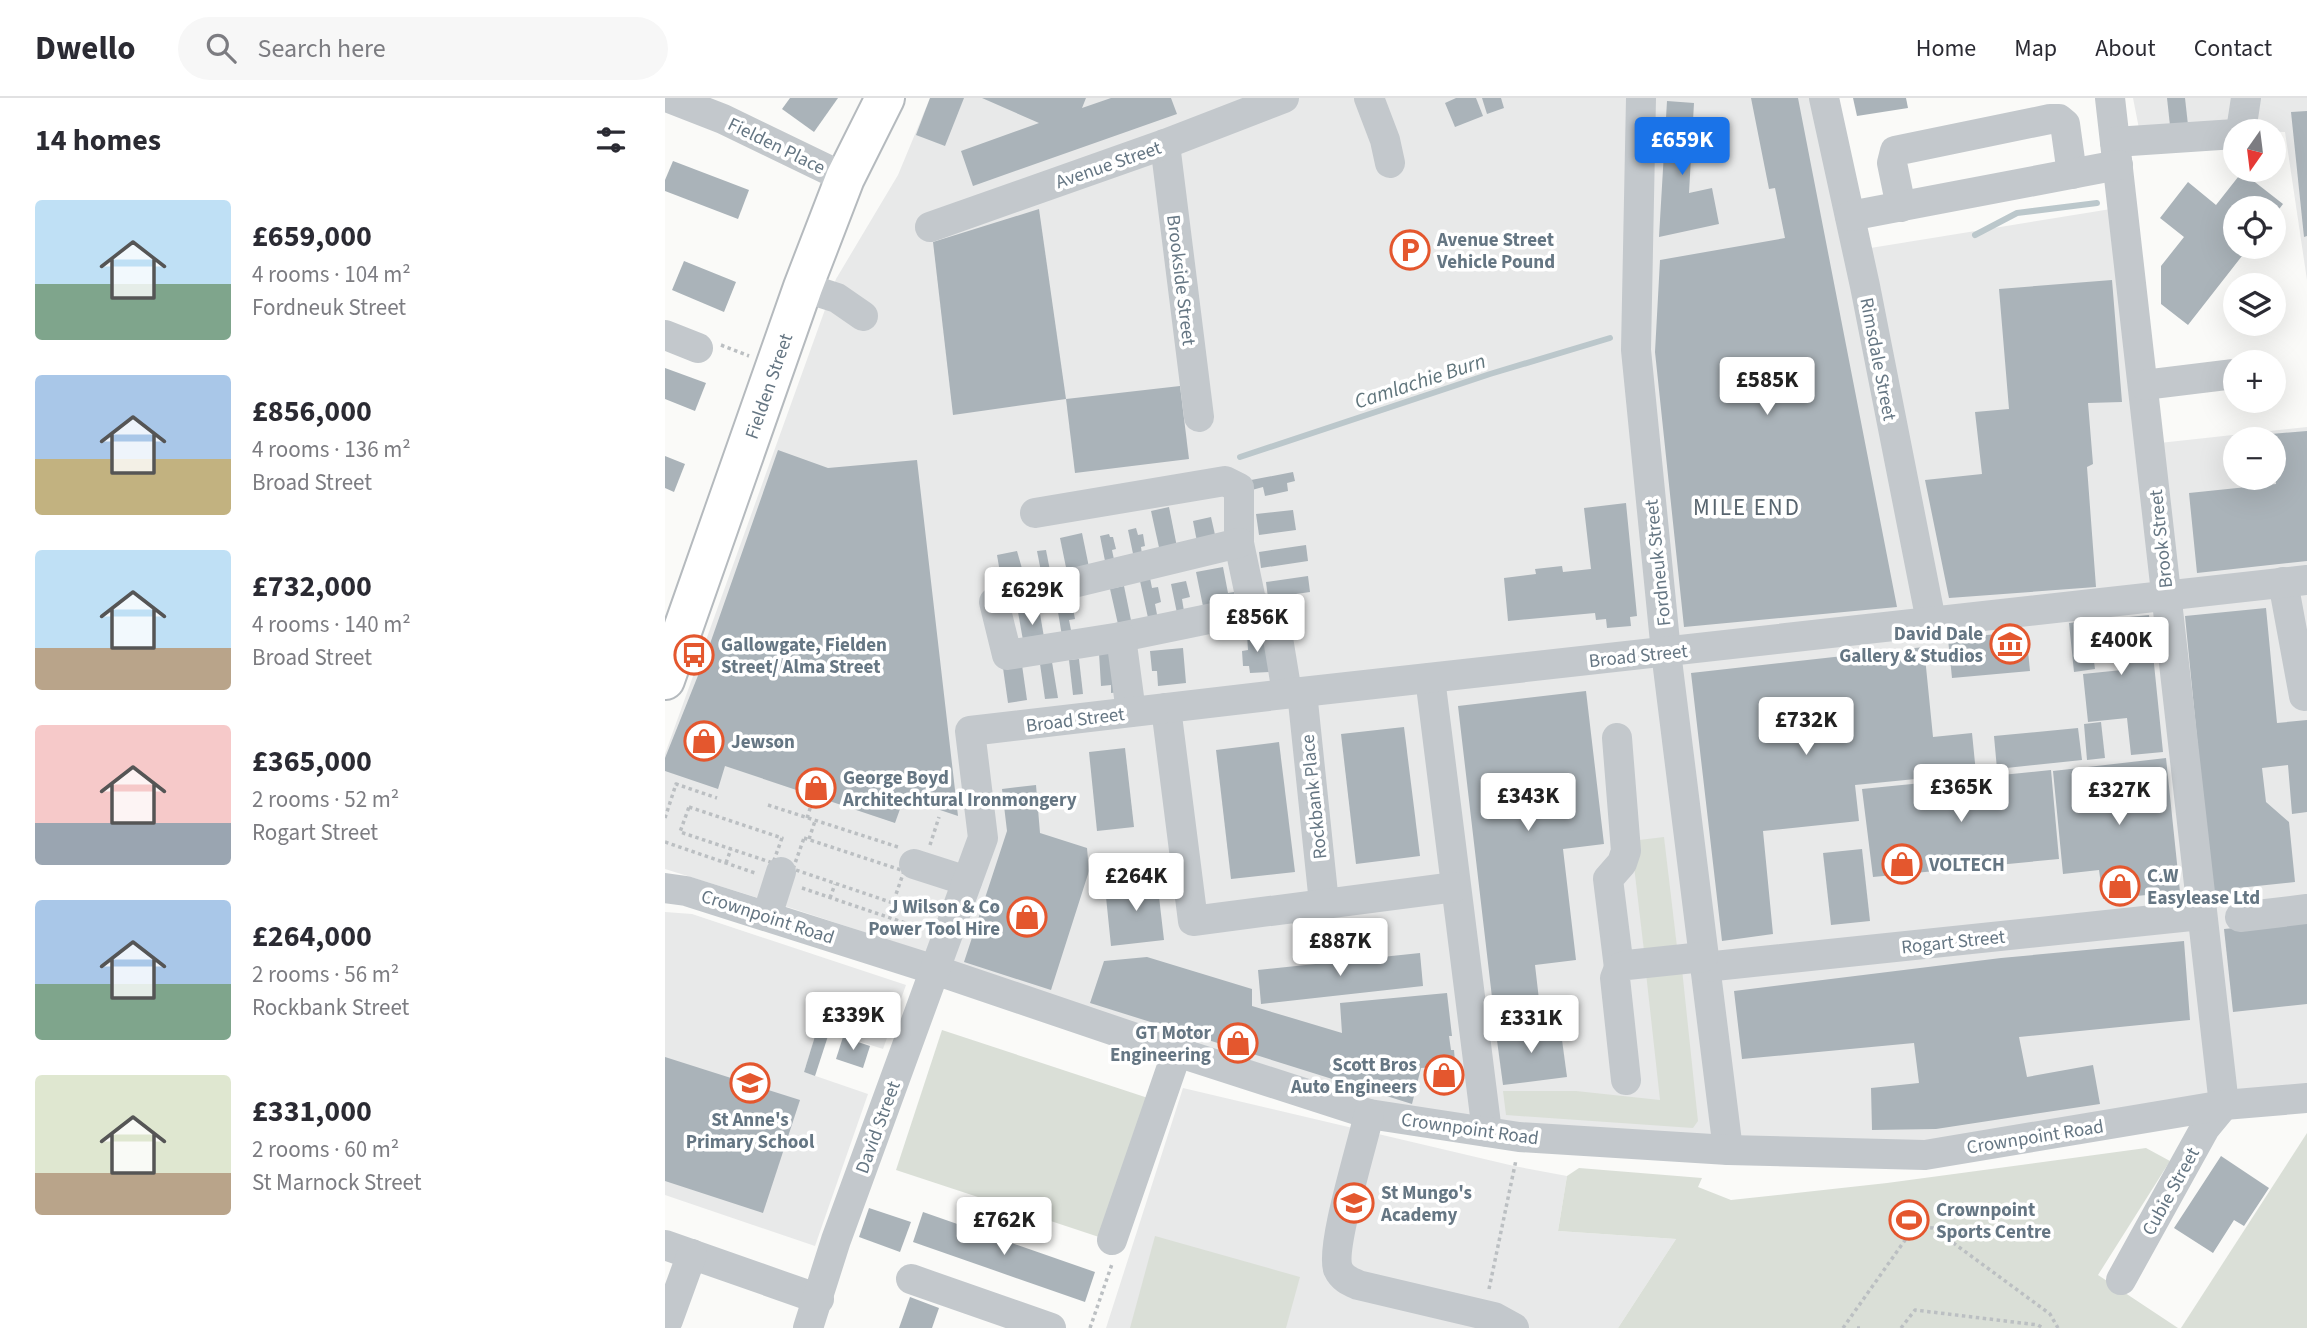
<!DOCTYPE html>
<html lang="en">
<head>
<meta charset="utf-8">
<style>
  :root { --surface:#fff; --page:#f7f7f7; --text:#2b2b33; --muted:#7c7c81; --line:#e1e1e2; --accent:#1a73e8 }
  body { margin:0; font-family:"Source Sans 3",sans-serif; background:var(--page); color:var(--text); height:100vh; display:flex; flex-direction:column; font-size:26px; white-space:nowrap }
  * { box-sizing:border-box; margin:0 }
  p { font-size:23px; color:var(--muted) }
  .icon { flex:none; width:38px; height:38px; fill:none; stroke:currentColor; stroke-width:2; stroke-linecap:round; stroke-linejoin:round }
  .map { position:relative; flex:1; overflow:hidden }
  .drawer { display:flex; flex-direction:column; background:var(--surface); width:665px }
  .drawer>* { flex:none }
  .needle { width:46px; rotate:194deg }
  .buttons { position:absolute; left:1558px; top:21px; display:grid; gap:14px }
  .buttons a { display:grid; place-items:center; width:63px; height:63px; border-radius:50%; background:var(--surface); box-shadow:0 7px 28px #0002; font-size:35px }
  .price { position:absolute; translate:-50% -60px; padding:0 16px; border-radius:7px; background:#fff; color:#222; font-size:23px; line-height:46px; filter:drop-shadow(0 2px 4px #0008) }
  .price::after { content:''; position:absolute; left:50%; top:42px; width:21px; height:16px; margin-left:-10px; background:inherit; clip-path:polygon(0 0,100% 0,50% 100%) }
  .price.selected { background:var(--accent); color:#fff }
  ul { padding:0; list-style:none }
  li { display:flex; align-items:center; gap:21px; height:175px; padding:0 35px }
  li span { display:grid; place-items:center; flex:none; width:196px; height:140px; border-radius:7px; color:#555 }
  li>.icon { margin-inline-start:auto }
  span .icon { width:84px; height:84px; fill:#fffc; stroke-width:1 }
  li b { font-size:30px }
  h2 { display:flex; justify-content:space-between; align-items:center; height:84px; padding:0 35px; font-size:30px }
  header { display:flex; align-items:center; gap:42px; box-sizing:border-box; height:98px; padding:0 35px; background:var(--surface); border-bottom:2px solid var(--line) }
  header strong { font-size:33px }
  nav { display:flex; gap:38px; margin-inline-start:auto; font-size:24px }
  .search { width:490px; height:63px; background:var(--page); display:flex; align-items:center; gap:18px; box-sizing:border-box; padding:0 24px; border-radius:38px; color:var(--muted); font-size:26px }
  main { display:flex; flex:1; min-height:0 }
  .map>svg:first-child { display:block }
  .built { fill:#e8e9e9; fill-rule:evenodd }
  .green { fill:#dadfd7 }
  .lines { fill:none; stroke-linecap:round; stroke-linejoin:round }
  .stream { stroke:#bbc7cb; stroke-width:6 }
  .building { fill:#aab3b9 }
  .major-casing { stroke:#b5babe; stroke-width:42 }
  .path { stroke:#bbbfc2; stroke-width:3.5; stroke-dasharray:3.5 3.5; stroke-linecap:butt }
  .minor { stroke:#c3c8cc; stroke-width:30 }
  .major { stroke:#fff; stroke-width:38 }
  .labels { text-anchor:middle; stroke-width:7; stroke-linejoin:round; paint-order:stroke }
  .street-label { font-size:19px; fill:#657683; stroke:#fff }
  .poi-label { font-size:19px; font-weight:bold; fill:#657683; stroke:#fff; text-anchor:start }
  .water-label { font-size:21px; font-style:italic; fill:#60757c; stroke:#fff }
  .quarter-label { font-size:23px; letter-spacing:2px; fill:#57646e; stroke:#fff }
</style>
</head>
<body>
<header>
<strong>Dwello</strong>
<div class="search"><svg class="icon" aria-label="search" viewBox="0 0 24 24"><circle cx="10" cy="10" r="6"/><path d="M15 15l6 6"/></svg>Search here</div>
<nav><a>Home</a><a>Map</a><a>About</a><a>Contact</a></nav>
</header>
<main>
<section class="drawer">
<h2>14 homes<svg class="icon" aria-label="filters" viewBox="0 0 24 24"><path d="M4 7h16M4 17h16"/><circle cx="9" cy="7" r="2"/><circle cx="15" cy="17" r="2"/></svg></h2>
<ul>
<li><span style="background:linear-gradient(#bfe0f5 60%,#7fa58c 0)"><svg class="icon" aria-label="home" viewBox="0 0 24 24"><path d="M3 11l9-7 9 7M6 9v11h12V9"/></svg></span><div><b>£659,000</b><p>4 rooms · 104 m²</p><p>Fordneuk Street</p></div></li>
<li><span style="background:linear-gradient(#a9c7e8 60%,#c2b280 0)"><svg class="icon" aria-label="home" viewBox="0 0 24 24"><path d="M3 11l9-7 9 7M6 9v11h12V9"/></svg></span><div><b>£856,000</b><p>4 rooms · 136 m²</p><p>Broad Street</p></div></li>
<li><span style="background:linear-gradient(#bfe0f5 70%,#b9a48a 0)"><svg class="icon" aria-label="home" viewBox="0 0 24 24"><path d="M3 11l9-7 9 7M6 9v11h12V9"/></svg></span><div><b>£732,000</b><p>4 rooms · 140 m²</p><p>Broad Street</p></div></li>
<li><span style="background:linear-gradient(#f6c9c9 70%,#9aa5b1 0)"><svg class="icon" aria-label="home" viewBox="0 0 24 24"><path d="M3 11l9-7 9 7M6 9v11h12V9"/></svg></span><div><b>£365,000</b><p>2 rooms · 52 m²</p><p>Rogart Street</p></div></li>
<li><span style="background:linear-gradient(#a9c7e8 60%,#7fa58c 0)"><svg class="icon" aria-label="home" viewBox="0 0 24 24"><path d="M3 11l9-7 9 7M6 9v11h12V9"/></svg></span><div><b>£264,000</b><p>2 rooms · 56 m²</p><p>Rockbank Street</p></div></li>
<li><span style="background:linear-gradient(#dfe7d0 70%,#b9a48a 0)"><svg class="icon" aria-label="home" viewBox="0 0 24 24"><path d="M3 11l9-7 9 7M6 9v11h12V9"/></svg></span><div><b>£331,000</b><p>2 rooms · 60 m²</p><p>St Marnock Street</p></div></li>
</ul>
</section>
<div class="map">
<svg width="1642" height="1230" viewBox="0 0 1642 1230">
  <rect width="100%" height="100%" fill="#fafaf8"/>
  <g class="built">
    <path d="M265 0H1147L1187 153 1446 111 1476 347 1642 329V1009L1219 1064 704 1016 293 865 129 811 0 771V656L171 181 233 77ZM1570 341H1608V380H1570Z"/>
    <polygon points="1468,0 1642,0 1642,182 1620,34 1570,33 1478,51"/>
    <polygon points="0,814 27,816 241,887 218,951 153,930 139,974 203,996 150,1148 0,1097"/>
    <polygon points="518,990 849,1068 902,1078 893,1133 1011,1141 953,1230 441,1230"/>
  </g>
  <g class="green">
    <polygon points="999,739 1012,849 979,853 966,743"/>
    <polygon points="1017,871 1033,1023 1028,1030 841,1017 838,993 911,993 995,1002 981,875"/>
    <polygon points="277,932 486,1001 440,1141 231,1072"/>
    <polygon points="1642,1035 1642,1230 1516,1230"/>
    <polygon points="1481,1050 1505,1063 1433,1177 1513,1230 953,1230 1011,1141 893,1133 902,1078 914,1070 1037,1080 1033,1089 1066,1102 1222,1085"/>
    <polygon points="490,1138 635,1179 621,1230 465,1230"/>
  </g>
  <g class="lines">
    <g class="stream">
      <polyline points="1310,137 1352,115 1432,105"/>
      <polyline points="575,359 825,276 945,240"/>
    </g>
  </g>
  <g class="building">
    <polygon points="125,0 173,0 149,34 117,11"/>
    <polygon points="265,0 299,0 280,48 251,37"/>
    <polygon points="317,0 421,0 417,10 446,0 506,0 512,16 308,88 296,53 374,25"/>
    <polygon points="791,0 811,0 818,18 790,29 780,5"/>
    <polygon points="817,0 836,0 839,10 822,16"/>
    <polygon points="1086,0 1133,0 1232,509 1019,529 990,254 995,162 1120,140 1110,90 1104,91"/>
    <polygon points="1188,0 1241,0 1243,10 1192,18"/>
    <polygon points="1502,0 1520,0 1524,36 1506,37"/>
    <polygon points="1002,3 1029,5 1024,95 1047,90 1054,126 994,139"/>
    <polygon points="1642,13 1642,138 1639,139 1626,14"/>
    <polygon points="8,63 84,92 73,121 0,93 0,82"/>
    <polygon points="1577,74 1618,106 1608,119 1608,110 1570,110 1570,149 1584,149 1523,227 1496,206 1496,168 1519,139 1495,120 1523,84 1551,107"/>
    <polygon points="374,111 401,301 288,317 268,144"/>
    <polygon points="19,163 71,184 59,214 7,192"/>
    <polygon points="1447,182 1457,304 1423,305 1428,366 1422,369 1431,489 1284,500 1260,382 1317,376 1310,314 1344,311 1334,191"/>
    <polygon points="0,270 41,285 30,313 0,301"/>
    <polygon points="515,288 524,361 410,375 401,301"/>
    <polygon points="1642,333 1642,463 1532,475 1524,395 1611,386 1606,336"/>
    <polygon points="113,352 163,370 252,362 293,718 239,700 230,725 60,668 53,691 0,673 0,660 40,560"/>
    <polygon points="0,358 20,366 9,394 0,390"/>
    <polygon points="628,374 630,383 622,385 623,393 600,398 598,389 587,392 586,382"/>
    <polygon points="961,405 972,518 965,519 966,528 942,530 941,521 931,522 930,515 843,523 839,480 871,476 870,471 897,468 898,474 926,471 919,410"/>
    <polygon points="504,409 514,459 497,463 486,413"/>
    <polygon points="628,412 631,432 594,437 591,416"/>
    <polygon points="546,419 553,450 534,454 528,423"/>
    <polygon points="471,430 473,437 478,436 480,448 476,449 478,463 470,465 463,432"/>
    <polygon points="417,435 426,479 404,484 395,440"/>
    <polygon points="444,436 445,439 448,439 451,451 447,452 451,471 442,473 435,438"/>
    <polygon points="641,447 643,463 596,470 594,454"/>
    <polygon points="381,452 388,488 379,489 372,453"/>
    <polygon points="352,453 362,488 339,498 332,457"/>
    <polygon points="558,469 563,495 569,494 572,509 540,518 531,474"/>
    <polygon points="643,478 645,494 603,500 601,484"/>
    <polygon points="485,480 487,490 493,489 496,504 490,506 494,527 485,529 475,483"/>
    <polygon points="521,483 525,499 517,501 520,519 513,520 506,486"/>
    <polygon points="459,488 468,532 455,535 445,491"/>
    <polygon points="406,500 410,521 404,522 408,542 398,544 391,502"/>
    <polygon points="374,510 380,545 359,548 353,514"/>
    <polygon points="1601,510 1612,625 1642,622 1642,714 1627,716 1623,667 1597,670 1601,704 1624,724 1630,784 1573,790 1574,800 1548,803 1520,518"/>
    <polygon points="1484,517 1498,654 1466,657 1462,620 1423,624 1418,576 1457,572 1455,553 1428,556 1430,571 1409,574 1404,525"/>
    <polygon points="1361,533 1365,573 1287,580 1283,541"/>
    <polygon points="601,535 604,574 585,575 584,568 578,568 577,553 583,552 582,537"/>
    <polygon points="1259,549 1268,639 1307,635 1311,675 1190,687 1194,723 1098,733 1108,836 1057,843 1026,575"/>
    <polygon points="518,550 521,585 493,588 492,573 487,573 485,553"/>
    <polygon points="452,553 455,594 446,595 446,587 436,588 434,555"/>
    <polygon points="414,561 418,596 408,597 404,562"/>
    <polygon points="387,564 393,600 380,601 375,566"/>
    <polygon points="357,567 362,602 343,605 338,570"/>
    <polygon points="921,593 939,746 898,751 911,862 870,867 876,919 830,925 793,608"/>
    <polygon points="1436,624 1440,660 1422,662 1419,626"/>
    <polygon points="739,629 755,758 691,766 676,636"/>
    <polygon points="1413,630 1417,662 1332,671 1329,638"/>
    <polygon points="614,644 630,774 566,781 551,652"/>
    <polygon points="460,650 469,729 432,733 424,654"/>
    <polygon points="1501,660 1515,794 1438,801 1434,772 1398,776 1388,673"/>
    <polygon points="1386,672 1394,761 1208,779 1197,691"/>
    <polygon points="371,687 375,735 422,750 424,773 386,892 299,864 342,733 337,691"/>
    <polygon points="1197,751 1205,823 1166,827 1158,755"/>
    <polygon points="491,773 499,842 446,848 441,799 468,796 466,776"/>
    <polygon points="1642,823 1642,906 1568,914 1559,831"/>
    <polygon points="1519,843 1525,922 1354,939 1362,979 1428,967 1435,1006 1271,1031 1207,1032 1206,990 1254,985 1249,945 1077,961 1069,893 1336,860"/>
    <polygon points="755,855 758,888 596,906 593,872"/>
    <polygon points="482,859 587,891 587,908 677,935 675,905 782,895 787,938 784,938 786,952 789,952 792,986 771,988 769,969 756,970 747,1006 425,905 439,863"/>
    <polygon points="895,927 902,979 838,987 831,935"/>
    <polygon points="151,935 163,938 150,978 139,974"/>
    <polygon points="178,939 205,948 198,970 171,961"/>
    <polygon points="0,959 135,1002 98,1115 0,1083"/>
    <polygon points="1556,1058 1604,1090 1579,1128 1569,1122 1548,1155 1509,1130"/>
    <polygon points="204,1110 246,1124 235,1154 194,1139"/>
    <polygon points="258,1114 430,1174 420,1204 248,1144"/>
    <polygon points="245,1199 274,1210 267,1230 234,1230"/>
  </g>
  <g class="lines">
    <g class="major-casing">
      <polyline id="major" points="0,582 138,189 180,80 220,0"/>
    </g>
    <g class="path">
      <polyline points="56,247 84,258"/>
      <polyline points="103,707 233,749"/>
      <polygon points="24,709 117,740 108,765 15,734"/>
      <polyline points="0,720 11,686 52,700"/>
      <polyline points="142,720 149,698"/>
      <polygon points="139,740 239,773 228,805 128,771"/>
      <polyline points="144,741 150,723"/>
      <polyline points="0,744 90,775"/>
      <polyline points="265,747 274,719"/>
      <polyline points="61,765 66,751"/>
      <polyline points="137,790 255,830"/>
      <polyline points="165,800 170,786"/>
      <polyline points="824,1191 851,1062"/>
      <polyline points="425,1230 447,1166"/>
      <polyline points="1178,1230 1250,1128 1268,1130 1385,1216 1393,1230"/>
      <polyline points="1192,1230 1195,1230"/>
      <polyline points="1236,1230 1250,1212 1373,1227 1378,1230"/>
    </g>
    <g class="minor">
      <polyline points="4,0 58,21 180,80"/>
      <polyline points="704,0 720,42 725,65"/>
      <polyline points="976,0 971,252 1001,554 1063,1052"/>
      <polyline points="1159,0 1200,188 1266,523"/>
      <polyline points="1445,0 1559,1007 1540,1030 1456,1182"/>
      <polyline points="1576,33 1581,0"/>
      <polyline points="1450,44 1570,36"/>
      <polyline points="500,46 534,319"/>
      <polyline points="1236,109 1227,65 1230,53 1385,21 1394,21 1400,26 1407,76"/>
      <polyline points="1185,118 1453,67"/>
      <polyline points="265,129 500,46 619,0"/>
      <polyline points="138,189 172,200 198,218"/>
      <polyline points="0,237 33,250"/>
      <polyline points="1479,287 1569,276"/>
      <polyline points="370,415 560,383 574,390 574,445 588,512"/>
      <polyline points="1618,484 1639,598"/>
      <polyline points="456,539 597,510 610,522 622,595"/>
      <polyline points="765,580 822,1034"/>
      <polyline points="637,594 659,805"/>
      <polyline points="501,610 528,823 790,789"/>
      <polyline points="466,614 456,539 342,557 329,504 574,445"/>
      <polyline points="952,640 961,753 957,765 943,781 954,870"/>
      <polyline points="249,766 302,783"/>
      <polyline points="0,790 21,793 270,872 512,954 704,1016 854,1039 1063,1052 1260,1057 1559,1007 1642,1000"/>
      <polyline points="102,818 116,774"/>
      <polyline points="1575,819 1642,811"/>
      <polyline points="1040,869 1536,817"/>
      <polyline points="961,982 950,880 954,870 962,867 1038,859"/>
      <path d="M704 1016C698 1045 665 1149 673 1171 677 1180 684 1183 693 1187L829 1219 849 1230"/>
      <polyline points="447,1142 512,954"/>
      <polyline points="0,1147 154,1201"/>
      <polyline points="246,1181 386,1230"/>
      <polyline points="3,1222 27,1156"/>
      <polyline points="143,1230 171,1142 318,740 305,633 637,594 1642,482"/>
    </g>
    <use href="#major" class="major"/>
  </g>
  <defs>
    <g id="parking-ring" transform="scale(2.0125)"><circle r="9.5" fill="#fff" stroke="#e4572e" stroke-width="1.5"/><path d="M-3.5-5.5H1a3.5 3.5 0 0 1 0 7H-1V5.5H-3.5ZM-1-3.4V-.6H.8a1.4 1.4 0 0 0 0-2.8Z" fill="#e4572e"/></g>
    <g id="museum-ring" transform="scale(2.0125)"><circle r="9.5" fill="#fff" stroke="#e4572e" stroke-width="1.5"/><path d="M0-6L6-3V-2H-6V-3ZM-5-1h2V3h-2ZM-1-1h2V3h-2ZM3-1h2V3H3ZM-6 4H6V6H-6Z" fill="#e4572e"/></g>
    <g id="bus-ring" transform="scale(2.0125)"><circle r="9.5" fill="#fff" stroke="#e4572e" stroke-width="1.5"/><path d="M-5-6H5V4H4V6H2V4H-2V6H-4V4H-5ZM-3.5-4V0h7V-4ZM-3.5 1.2v1.5H-2V1.2ZM2 1.2v1.5H3.5V1.2Z" fill="#e4572e"/></g>
    <g id="shop-ring" transform="scale(2.0125)"><circle r="9.5" fill="#fff" stroke="#e4572e" stroke-width="1.5"/><path d="M-5-2.5h2.3a2.7 3.5 0 0 1 5.4 0H5L5.5 6h-11ZM-1.5-2.5h3a1.5 2.3 0 0 0-3 0Z" fill="#e4572e"/></g>
    <g id="school-ring" transform="scale(2.0125)"><circle r="9.5" fill="#fff" stroke="#e4572e" stroke-width="1.5"/><path d="M0-5L7-2L0 1L-7-2ZM-4 1L0 2.5L4 1V4Q0 6-4 4Z" fill="#e4572e"/></g>
    <g id="stadium-ring" transform="scale(2.0125)"><circle r="9.5" fill="#fff" stroke="#e4572e" stroke-width="1.5"/><path d="M0-5a6.5 5 0 1 0 0 10a6.5 5 0 1 0 0-10ZM-3.5-1.8h7v3.6h-7Z" fill="#e4572e"/></g>
  </defs>
  <g fill-rule="evenodd">
    <use href="#parking-ring" x="745" y="152"/>
    <use href="#museum-ring" x="1345" y="546"/>
    <use href="#bus-ring" x="29" y="557"/>
    <use href="#shop-ring" x="39" y="643"/>
    <use href="#shop-ring" x="151" y="690"/>
    <use href="#shop-ring" x="1237" y="766"/>
    <use href="#shop-ring" x="1455" y="788"/>
    <use href="#shop-ring" x="362" y="819"/>
    <use href="#shop-ring" x="573" y="945"/>
    <use href="#shop-ring" x="779" y="977"/>
    <use href="#school-ring" x="85" y="985"/>
    <use href="#school-ring" x="689" y="1105"/>
    <use href="#stadium-ring" x="1244" y="1122"/>
  </g>
  <g class="labels">
    <g class="street-label">
      <text transform="translate(112 47) rotate(26)" y="7">Fielden Place</text>
      <text transform="translate(443 66) rotate(-19)" y="7">Avenue Street</text>
      <text transform="translate(517 182) rotate(83)" y="7">Brookside Street</text>
      <text transform="translate(1214 261) rotate(79)" y="7">Rimsdale Street</text>
      <text transform="translate(103 288) rotate(-71)" y="7">Fielden Street</text>
      <text transform="translate(1495 441) rotate(-96)" y="7">Brook Street</text>
      <text transform="translate(992 465) rotate(-96)" y="7">Fordneuk Street</text>
      <text transform="translate(973 557) rotate(-6)" y="7">Broad Street</text>
      <text transform="translate(410 621) rotate(-7)" y="7">Broad Street</text>
      <text transform="translate(648 699) rotate(-96)" y="7">Rockbank Place</text>
      <text transform="translate(103 818) rotate(18)" y="7">Crownpoint Road</text>
      <text transform="translate(1288 843) rotate(-6)" y="7">Rogart Street</text>
      <text transform="translate(212 1029) rotate(-70)" y="7">David Street</text>
      <text transform="translate(805 1030) rotate(8)" y="7">Crownpoint Road</text>
      <text transform="translate(1370 1038) rotate(-9)" y="7">Crownpoint Road</text>
      <text transform="translate(1505 1093) rotate(-61)" y="7">Cubie Street</text>
    </g>
    <g class="poi-label">
      <text x="772" y="148">Avenue Street<tspan x="772" dy="22">Vehicle Pound</tspan></text>
      <text x="1318" y="542" text-anchor="end">David Dale<tspan x="1318" dy="22">Gallery &amp; Studios</tspan></text>
      <text x="56" y="553">Gallowgate, Fielden<tspan x="56" dy="22">Street/ Alma Street</tspan></text>
      <text x="66" y="650">Jewson</text>
      <text x="178" y="686">George Boyd<tspan x="178" dy="22">Architechtural Ironmongery</tspan></text>
      <text x="1264" y="773">VOLTECH</text>
      <text x="1482" y="784">C.W<tspan x="1482" dy="22">Easylease Ltd</tspan></text>
      <text x="335" y="815" text-anchor="end">J Wilson &amp; Co<tspan x="335" dy="22">Power Tool Hire</tspan></text>
      <text x="546" y="941" text-anchor="end">GT Motor<tspan x="546" dy="22">Engineering</tspan></text>
      <text x="752" y="973" text-anchor="end">Scott Bros<tspan x="752" dy="22">Auto Engineers</tspan></text>
      <text x="85" y="1028" text-anchor="middle">St Anne's<tspan x="85" dy="22">Primary School</tspan></text>
      <text x="716" y="1101">St Mungo's<tspan x="716" dy="22">Academy</tspan></text>
      <text x="1271" y="1118">Crownpoint<tspan x="1271" dy="22">Sports Centre</tspan></text>
    </g>
    <g class="water-label">
      <text transform="translate(755 283) rotate(-18)" y="7">Camlachie Burn</text>
    </g>
    <g class="quarter-label">
      <text x="1082" y="417">MILE END</text>
    </g>
  </g>
</svg>
<div class="buttons">
<a><svg class="needle" viewBox="-14 -14 28 28"><path d="M0-13l5 13h-10z" fill="#e53935"/><path d="M0 13l5-13h-10z" fill="#7c7c81"/></svg></a>
<a><svg class="icon" aria-label="locate" viewBox="0 0 24 24"><circle cx="12" cy="12" r="6"/><path d="M12 2v4M12 18v4M2 12h4M18 12h4"/></svg></a>
<a><svg class="icon" aria-label="layers" viewBox="0 0 24 24"><path d="M12 4l9 5-9 5-9-5zM3 14l9 5 9-5"/></svg></a>
<a>+</a>
<a>−</a>
</div>
<b class="price selected" style="left:1017px;top:79px">£659K</b>
<b class="price" style="left:1102px;top:319px">£585K</b>
<b class="price" style="left:367px;top:529px">£629K</b>
<b class="price" style="left:592px;top:556px">£856K</b>
<b class="price" style="left:1456px;top:579px">£400K</b>
<b class="price" style="left:1141px;top:659px">£732K</b>
<b class="price" style="left:1296px;top:726px">£365K</b>
<b class="price" style="left:1454px;top:729px">£327K</b>
<b class="price" style="left:863px;top:735px">£343K</b>
<b class="price" style="left:471px;top:815px">£264K</b>
<b class="price" style="left:675px;top:880px">£887K</b>
<b class="price" style="left:188px;top:954px">£339K</b>
<b class="price" style="left:866px;top:957px">£331K</b>
<b class="price" style="left:339px;top:1159px">£762K</b>
</div>
</main>
</body>
</html>
